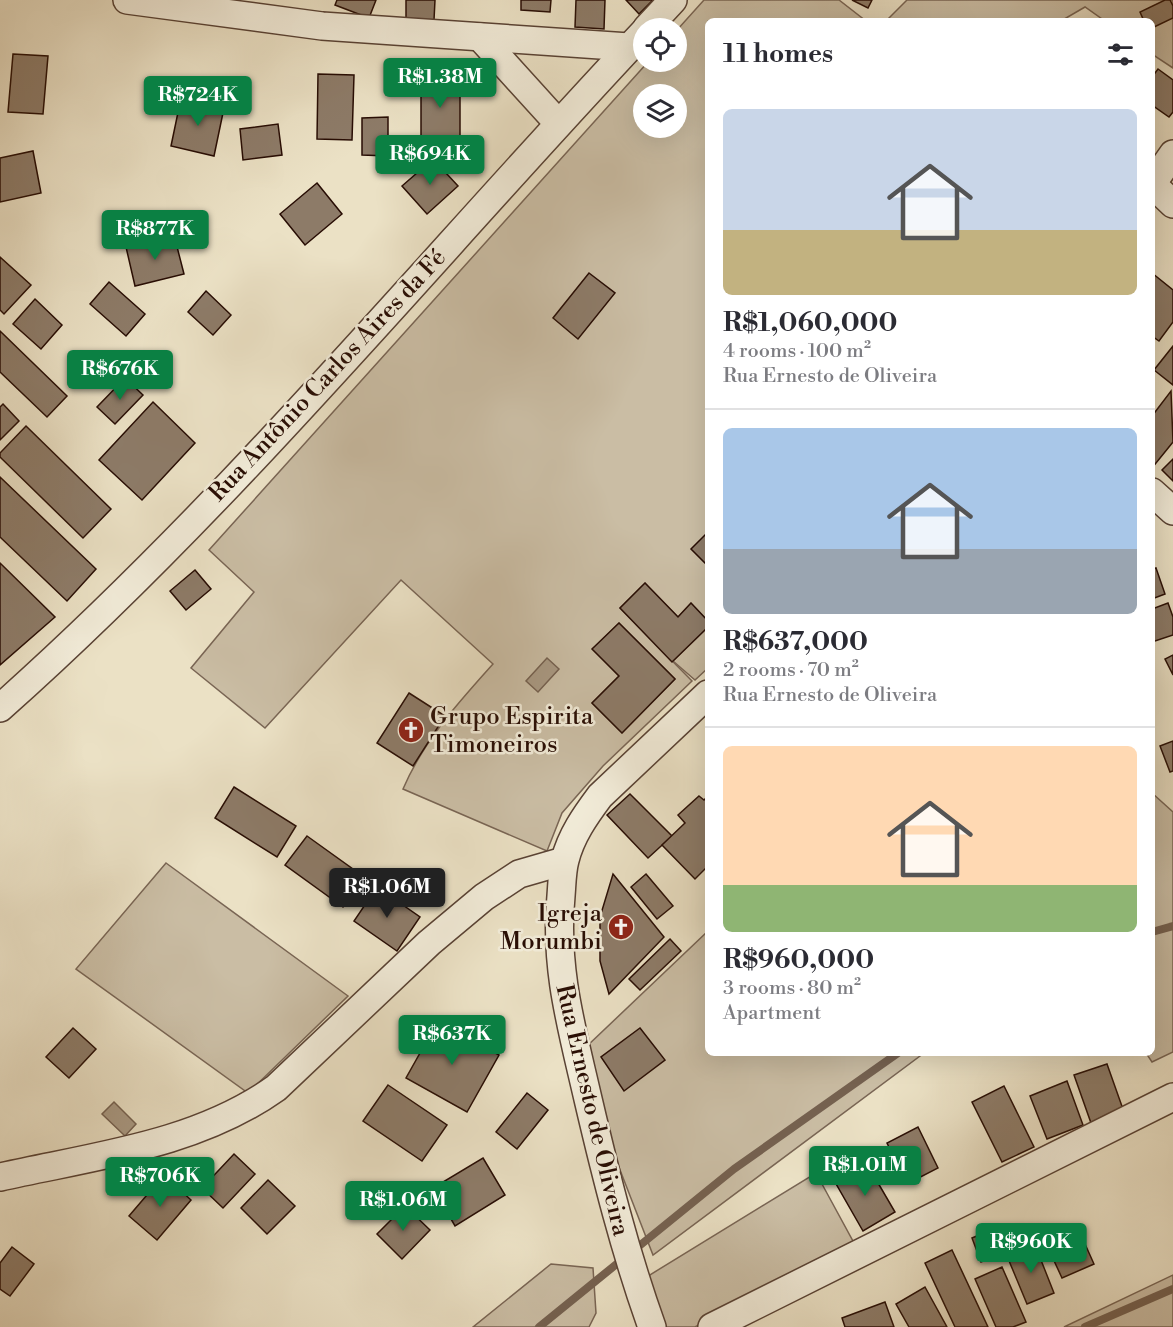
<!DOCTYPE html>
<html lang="en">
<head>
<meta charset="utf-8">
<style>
  :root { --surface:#fff; --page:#f2f2f3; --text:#2b2b33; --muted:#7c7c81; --line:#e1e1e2; --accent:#0b8043 }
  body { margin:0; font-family:"Libre Bodoni",serif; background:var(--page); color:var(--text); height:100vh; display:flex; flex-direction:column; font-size:22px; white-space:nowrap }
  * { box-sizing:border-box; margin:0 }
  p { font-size:20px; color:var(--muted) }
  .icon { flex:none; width:33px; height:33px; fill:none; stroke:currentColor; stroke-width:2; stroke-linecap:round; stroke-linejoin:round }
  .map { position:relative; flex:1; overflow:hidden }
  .sheet { position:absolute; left:705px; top:18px; width:450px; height:1038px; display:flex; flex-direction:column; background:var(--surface); border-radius:9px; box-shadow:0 6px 24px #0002 }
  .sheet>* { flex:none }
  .tools { position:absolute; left:633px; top:18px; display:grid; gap:12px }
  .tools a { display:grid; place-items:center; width:54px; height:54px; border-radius:50%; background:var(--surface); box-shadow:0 6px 24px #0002; font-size:30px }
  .price { position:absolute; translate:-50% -51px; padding:0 14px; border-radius:6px; background:var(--accent); color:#fff; font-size:20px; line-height:39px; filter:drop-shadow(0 2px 3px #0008) }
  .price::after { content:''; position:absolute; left:50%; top:36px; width:18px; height:14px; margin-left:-9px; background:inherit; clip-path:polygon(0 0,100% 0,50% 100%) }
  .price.on { background:#222; color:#fff }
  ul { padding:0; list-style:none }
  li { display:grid; align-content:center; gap:12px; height:318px; padding:0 18px }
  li+li { border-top:2px solid var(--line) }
  li span { display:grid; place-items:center; height:186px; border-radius:9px; color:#555 }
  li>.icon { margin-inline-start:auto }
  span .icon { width:108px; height:108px; fill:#fffc; stroke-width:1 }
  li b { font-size:26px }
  h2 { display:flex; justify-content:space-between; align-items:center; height:72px; padding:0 18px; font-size:26px }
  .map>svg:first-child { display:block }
  .green { fill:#cabda4; stroke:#796554; stroke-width:1.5; fill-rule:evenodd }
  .water { fill:#a99983; stroke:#756150; stroke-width:1.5 }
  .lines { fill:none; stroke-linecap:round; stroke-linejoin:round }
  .stream { stroke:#756150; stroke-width:8 }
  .building { fill:#8d7b68; stroke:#280d04; stroke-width:1.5 }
  .minor-casing { stroke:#594234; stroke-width:30 }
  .minor { stroke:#f2ecd9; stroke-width:27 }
  .labels { text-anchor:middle; stroke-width:5; stroke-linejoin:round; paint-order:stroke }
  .street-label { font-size:24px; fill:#280d04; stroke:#f2ecd9 }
  .poi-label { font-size:24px; fill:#280d04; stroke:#f2ecd9; text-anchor:start }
</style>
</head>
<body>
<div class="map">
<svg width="1173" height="1327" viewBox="0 0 1173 1327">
  <rect width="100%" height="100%" fill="#ebe1c5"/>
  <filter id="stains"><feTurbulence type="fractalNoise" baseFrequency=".00333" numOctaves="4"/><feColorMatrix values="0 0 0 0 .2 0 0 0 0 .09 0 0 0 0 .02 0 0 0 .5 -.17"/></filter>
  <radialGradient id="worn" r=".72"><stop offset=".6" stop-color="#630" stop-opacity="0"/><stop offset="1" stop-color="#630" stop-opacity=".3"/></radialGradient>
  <g class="green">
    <path d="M704 0H839L866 21H708V621L691 603 678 617 645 583 620 608 692 681 603 766 562 813 547 851 403 789C424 740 458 703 493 664L401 580 265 728 191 668 254 592 209 550 648 62H676L677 30ZM644 94H676V128H644ZM619 623 675 679 622 733 592 703 619 676 593 649Z"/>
    <polygon points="907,0 1173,0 1173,68 1152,54 1152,21 1105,21 1085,7 1061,21 886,21"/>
    <polygon points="708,627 708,668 695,680 673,661"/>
    <polygon points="1152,793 1173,812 1173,1052 1152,1062 1146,1053 1152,1053"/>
    <polygon points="166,863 348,996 248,1093 76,969"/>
    <polygon points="708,931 708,1053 924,1053 653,1255 615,1157 585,1048"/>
    <polygon points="816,1173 854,1243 695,1327 660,1327 640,1281"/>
    <polygon points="551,1264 593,1268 596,1313 589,1327 473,1327"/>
    <polygon points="1173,1275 1173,1327 1064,1327"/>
  </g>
  <g class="water">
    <polygon points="547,658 559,669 538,692 526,681"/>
    <polygon points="114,1102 136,1124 125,1136 102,1114"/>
  </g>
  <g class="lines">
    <g class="stream">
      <polyline points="1152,932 1173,926"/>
      <polyline points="633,1251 734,1169 898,1053"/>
      <polyline points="539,1327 624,1258"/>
      <polyline points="1085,1327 1173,1289"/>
    </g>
  </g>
  <g class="building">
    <polygon points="337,0 376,0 369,18 335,5"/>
    <polygon points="406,0 435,0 434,20 406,19"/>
    <polygon points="521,0 551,0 550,12 521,10"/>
    <polygon points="576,0 605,0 604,29 575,27"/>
    <polygon points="626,0 653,0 639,14"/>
    <polygon points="852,0 872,0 868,8"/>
    <polygon points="1165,0 1170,0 1173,6 1173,18 1152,28 1152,21 1144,21 1140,12"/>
    <polygon points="13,54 48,56 43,114 8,112"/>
    <polygon points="1158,69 1173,80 1173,112 1169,117 1152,105 1152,77"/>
    <polygon points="318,74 354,75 352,140 317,139"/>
    <polygon points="421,79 460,80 460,139 421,139"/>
    <polygon points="181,98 224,108 214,156 171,146"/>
    <polygon points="388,117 388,156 362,155 362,118"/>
    <polygon points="278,124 282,155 243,160 240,129"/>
    <polygon points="33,151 41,193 0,202 0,158"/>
    <polygon points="433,159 458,186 427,214 402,186"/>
    <polygon points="317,183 342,214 305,245 280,214"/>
    <polygon points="174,235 184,274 135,286 126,247"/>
    <polygon points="0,257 31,285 4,314 0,310"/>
    <polygon points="589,273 615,293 578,339 553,318"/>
    <polygon points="1152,273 1173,290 1173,322 1159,341 1152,336"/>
    <polygon points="109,282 145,314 126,336 90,304"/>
    <polygon points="206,291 231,315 213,335 188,312"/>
    <polygon points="35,299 62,325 41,349 13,324"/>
    <polygon points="0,331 67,396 47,417 0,372"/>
    <polygon points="1173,346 1173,385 1154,370"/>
    <polygon points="125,378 143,395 115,424 97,407"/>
    <polygon points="1171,391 1173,442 1152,468 1152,416"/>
    <polygon points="153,402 195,443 142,500 99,460"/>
    <polygon points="3,404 19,421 0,440 0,407"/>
    <polygon points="26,426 111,509 83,538 0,457 0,453"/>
    <polygon points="1173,459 1173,481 1162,470"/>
    <polygon points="0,477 96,569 67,601 0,537"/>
    <polygon points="708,532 708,563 706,564 691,549"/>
    <polygon points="0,563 55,617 0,665"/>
    <polygon points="1156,568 1165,594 1152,599 1152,569"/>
    <polygon points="195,570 211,589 186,610 170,591"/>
    <polygon points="645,583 678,617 691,603 708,621 708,627 672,662 620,608"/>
    <polygon points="1168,603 1173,617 1173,635 1152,642 1152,609"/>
    <polygon points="619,623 675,679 622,733 592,703 619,676 592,649"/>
    <polygon points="1173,655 1173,675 1165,659"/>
    <polygon points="409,693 445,716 413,766 377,743"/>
    <polygon points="1173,741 1173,771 1170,772 1160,746"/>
    <polygon points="234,787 296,826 277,857 215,818"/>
    <polygon points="630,794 672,836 648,858 607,815"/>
    <polygon points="699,796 704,800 708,796 708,866 695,879 662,845 685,823 678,815"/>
    <polygon points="307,836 364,877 343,907 285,865"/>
    <polygon points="613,874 664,937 609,994 600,961 600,917"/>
    <polygon points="646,874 673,906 657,919 631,887"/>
    <polygon points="377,887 420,917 397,951 354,921"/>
    <polygon points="670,939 681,951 640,990 629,979"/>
    <polygon points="438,1021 499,1055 467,1112 406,1078"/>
    <polygon points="73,1028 96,1049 69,1078 46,1057"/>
    <polygon points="640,1028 665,1060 624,1091 601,1057"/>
    <polygon points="1107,1064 1124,1112 1091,1123 1074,1075"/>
    <polygon points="1067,1081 1083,1125 1047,1139 1030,1096"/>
    <polygon points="388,1085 447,1125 422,1161 363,1121"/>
    <polygon points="1004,1086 1034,1147 1002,1162 972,1102"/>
    <polygon points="527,1093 548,1110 517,1149 496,1132"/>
    <polygon points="918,1127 938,1168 907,1184 887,1143"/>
    <polygon points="234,1154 255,1174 223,1208 202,1188"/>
    <polygon points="483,1158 505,1195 455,1226 433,1188"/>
    <polygon points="867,1164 895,1212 863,1231 835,1182"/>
    <polygon points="164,1175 191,1200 157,1240 129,1216"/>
    <polygon points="268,1180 295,1206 267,1234 241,1208"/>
    <polygon points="405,1206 430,1230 402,1259 377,1234"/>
    <polygon points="1076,1224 1094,1264 1062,1278 1044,1239"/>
    <polygon points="989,1231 998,1255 981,1262 972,1238"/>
    <polygon points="1035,1245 1054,1293 1027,1304 1007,1256"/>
    <polygon points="12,1247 34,1264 10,1296 0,1289 0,1263"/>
    <polygon points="952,1250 988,1327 955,1327 925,1263"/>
    <polygon points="1002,1267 1026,1322 1013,1327 996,1327 975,1279"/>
    <polygon points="925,1287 947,1327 909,1327 896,1304"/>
    <polygon points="885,1302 894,1327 845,1327 842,1318"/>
  </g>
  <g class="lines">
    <g class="minor-casing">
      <g id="minor">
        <polyline points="127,0 322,26 629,47"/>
        <polyline points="647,28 673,0"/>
        <polyline points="480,37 558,123"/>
        <polyline points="1152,184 1173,154"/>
        <polyline points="1152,184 1173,204"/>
        <polyline points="1152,492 1173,511"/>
        <path d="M0 708C233 501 431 258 644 32"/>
        <path d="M0 1177C94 1156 196 1145 276 1088L429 943 484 897 519 874 564 861"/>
        <path d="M652 1327C625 1252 606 1176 588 1099 572 1029 554 968 561 896 562 884 562 871 565 860 571 836 585 816 600 796L708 694"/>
        <polyline points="712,1327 1173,1097"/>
      </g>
    </g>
    <use href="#minor" class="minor"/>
  </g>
  <defs>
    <g id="church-disc" transform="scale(1.35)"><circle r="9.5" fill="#8f2418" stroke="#f2ecd9"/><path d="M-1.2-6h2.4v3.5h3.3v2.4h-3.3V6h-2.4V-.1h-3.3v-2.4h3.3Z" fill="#fff"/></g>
  </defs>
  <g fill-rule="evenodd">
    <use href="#church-disc" x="411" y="730"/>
    <use href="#church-disc" x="621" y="927"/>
  </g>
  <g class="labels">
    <g class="street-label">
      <text transform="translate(327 375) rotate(-47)" y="8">Rua Antônio Carlos Aires da Fé</text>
      <text transform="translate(593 1110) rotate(77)" y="8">Rua Ernesto de Oliveira</text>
    </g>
    <g class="poi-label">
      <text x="430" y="724">Grupo Espirita<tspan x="430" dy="28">Timoneiros</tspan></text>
      <text x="602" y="921" text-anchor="end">Igreja<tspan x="602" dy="28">Morumbi</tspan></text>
    </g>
  </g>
  <rect width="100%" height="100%" filter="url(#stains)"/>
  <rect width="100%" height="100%" fill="url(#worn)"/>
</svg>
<div class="tools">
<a><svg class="icon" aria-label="locate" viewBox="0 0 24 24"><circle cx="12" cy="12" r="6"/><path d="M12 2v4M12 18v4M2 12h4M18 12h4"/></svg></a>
<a><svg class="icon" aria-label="layers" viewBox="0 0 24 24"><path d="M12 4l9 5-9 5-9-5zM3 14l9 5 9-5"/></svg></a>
</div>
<b class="price" style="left:440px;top:109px">R$1.38M</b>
<b class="price" style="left:198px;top:127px">R$724K</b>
<b class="price" style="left:430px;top:186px">R$694K</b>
<b class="price" style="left:155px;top:261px">R$877K</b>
<b class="price" style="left:120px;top:401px">R$676K</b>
<b class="price on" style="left:387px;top:919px">R$1.06M</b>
<b class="price" style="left:452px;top:1066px">R$637K</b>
<b class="price" style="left:865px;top:1197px">R$1.01M</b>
<b class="price" style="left:160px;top:1208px">R$706K</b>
<b class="price" style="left:403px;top:1232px">R$1.06M</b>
<b class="price" style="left:1031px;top:1274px">R$960K</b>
<section class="sheet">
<h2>11 homes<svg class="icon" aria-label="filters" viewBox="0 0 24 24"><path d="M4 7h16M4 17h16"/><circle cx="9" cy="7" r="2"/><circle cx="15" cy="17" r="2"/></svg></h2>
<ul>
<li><span style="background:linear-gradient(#c9d6e8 65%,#c2b280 0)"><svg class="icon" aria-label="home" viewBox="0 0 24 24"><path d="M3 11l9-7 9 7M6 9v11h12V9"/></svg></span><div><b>R$1,060,000</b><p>4 rooms · 100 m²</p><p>Rua Ernesto de Oliveira</p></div></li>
<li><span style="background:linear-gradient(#a9c7e8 65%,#9aa5b1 0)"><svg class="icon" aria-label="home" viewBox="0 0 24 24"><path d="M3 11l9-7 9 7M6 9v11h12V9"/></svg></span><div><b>R$637,000</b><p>2 rooms · 70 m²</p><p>Rua Ernesto de Oliveira</p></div></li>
<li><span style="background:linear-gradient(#ffd9b3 75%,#8fb573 0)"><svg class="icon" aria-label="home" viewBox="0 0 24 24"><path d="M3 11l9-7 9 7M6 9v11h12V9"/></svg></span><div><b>R$960,000</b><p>3 rooms · 80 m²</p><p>Apartment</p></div></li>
</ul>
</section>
</div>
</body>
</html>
